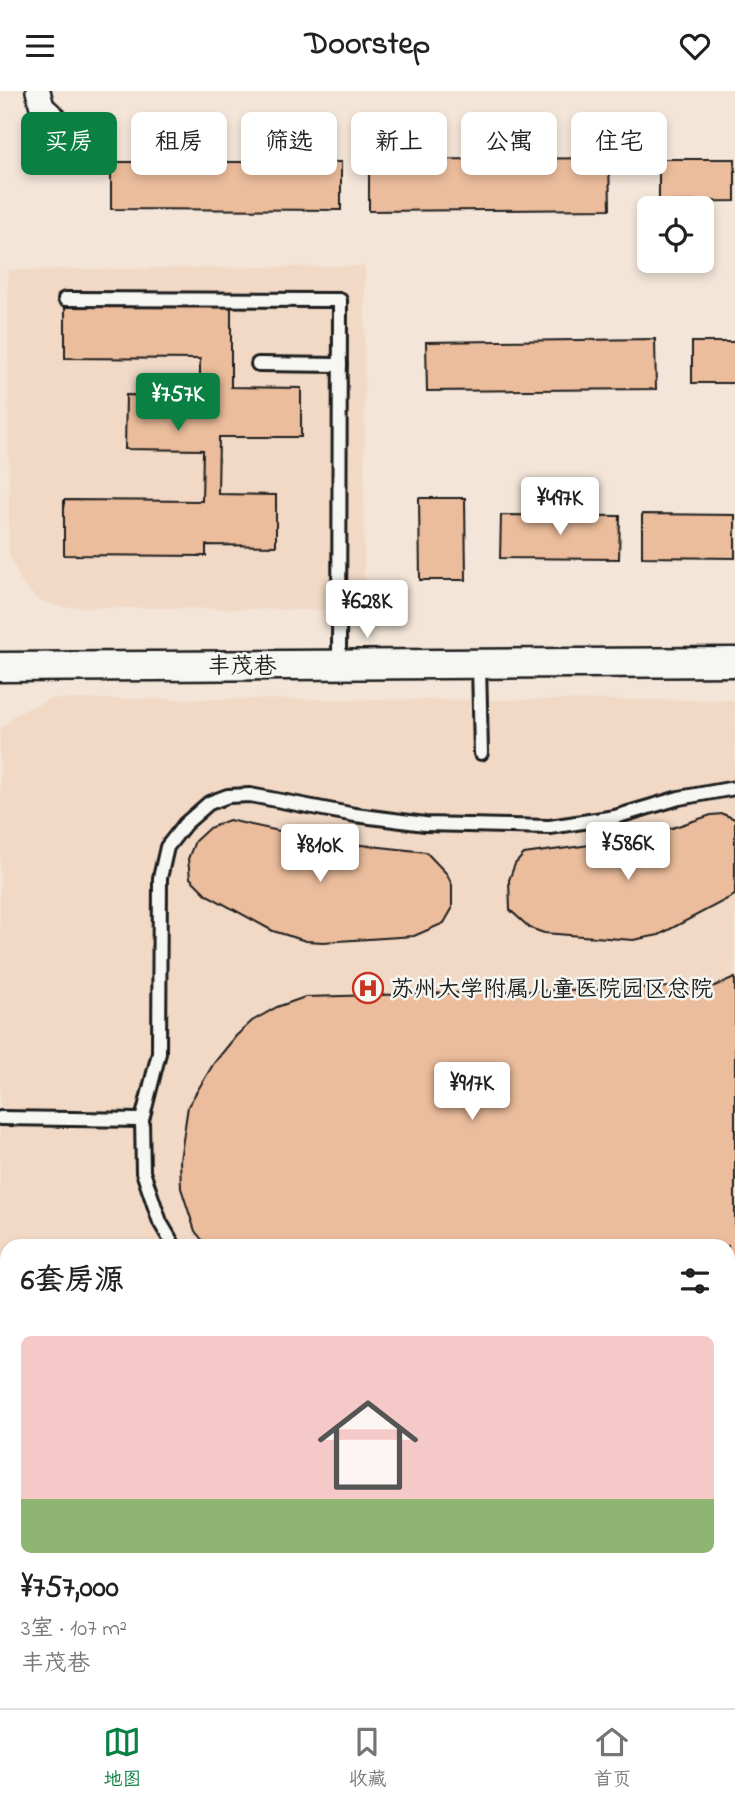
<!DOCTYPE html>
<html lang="zh">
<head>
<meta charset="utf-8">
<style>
  :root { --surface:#fff; --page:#f6f6f6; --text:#202124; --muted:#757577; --line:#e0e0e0; --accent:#0b8043 }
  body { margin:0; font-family:"Indie Flower","LXGW WenKai TC",sans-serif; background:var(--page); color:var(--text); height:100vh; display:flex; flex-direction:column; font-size:26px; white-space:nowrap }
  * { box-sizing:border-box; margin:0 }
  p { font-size:23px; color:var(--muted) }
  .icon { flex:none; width:38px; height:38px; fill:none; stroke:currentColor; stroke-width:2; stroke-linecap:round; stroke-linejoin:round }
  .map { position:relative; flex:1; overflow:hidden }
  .panel { position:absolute; left:0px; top:1148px; width:735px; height:469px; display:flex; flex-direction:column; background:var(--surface); border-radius:21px 21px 0 0; box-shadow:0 4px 10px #0003 }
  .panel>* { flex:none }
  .top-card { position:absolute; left:21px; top:21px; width:693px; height:63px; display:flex; gap:14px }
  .controls { position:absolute; left:637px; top:105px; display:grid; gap:14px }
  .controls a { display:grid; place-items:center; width:77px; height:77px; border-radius:10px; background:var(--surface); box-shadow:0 4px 10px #0003; font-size:35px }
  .price { position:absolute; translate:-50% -60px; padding:0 16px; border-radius:7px; background:#fff; color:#222; font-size:23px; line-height:46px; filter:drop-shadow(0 2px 4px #0008) }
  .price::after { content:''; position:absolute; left:50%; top:42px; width:21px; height:16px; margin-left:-10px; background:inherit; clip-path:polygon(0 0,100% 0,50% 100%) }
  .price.on { background:var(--accent); color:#fff }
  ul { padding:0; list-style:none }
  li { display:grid; align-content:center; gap:14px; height:371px; padding:0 21px }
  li+li { border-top:2px solid var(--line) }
  li span { display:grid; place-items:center; height:217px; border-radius:10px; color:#555 }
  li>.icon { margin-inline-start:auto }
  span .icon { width:126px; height:126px; fill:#fffc; stroke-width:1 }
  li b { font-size:30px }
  h2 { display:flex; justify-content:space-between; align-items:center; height:84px; padding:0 21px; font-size:30px }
  .chip { padding:0 24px; border-radius:10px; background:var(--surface); box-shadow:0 4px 10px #0003; font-size:24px; line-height:63px }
  .chip.on { background:var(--accent); color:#fff }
  header { display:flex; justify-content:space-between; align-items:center; height:91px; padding:0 21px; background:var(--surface); font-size:32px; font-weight:700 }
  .tab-bar { display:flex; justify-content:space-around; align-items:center; height:98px; border-top:2px solid var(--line); background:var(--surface); font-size:19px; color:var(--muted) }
  .tab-bar a { display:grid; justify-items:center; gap:4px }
  .tab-bar .on { color:var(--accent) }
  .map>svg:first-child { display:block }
  .built { fill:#f1d9c6 }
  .water { fill:url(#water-rules); stroke:#608a9b; stroke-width:2 }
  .building { fill:#ecbd9c; stroke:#1c1c1c; stroke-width:2 }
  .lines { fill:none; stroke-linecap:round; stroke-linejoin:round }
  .service-casing { stroke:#1c1c1c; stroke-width:18 }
  .minor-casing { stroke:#1c1c1c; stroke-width:28 }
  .tertiary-casing { stroke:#1c1c1c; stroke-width:33 }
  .primary-casing { stroke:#1c1c1c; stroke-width:42 }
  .service { stroke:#f6f6f2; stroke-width:12 }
  .minor { stroke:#f6f6f2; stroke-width:23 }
  .tertiary { stroke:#f6f6f2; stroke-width:28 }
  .primary { stroke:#fce080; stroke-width:37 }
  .labels { text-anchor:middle; stroke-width:5; stroke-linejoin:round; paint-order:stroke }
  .street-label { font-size:23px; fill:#1c1c1c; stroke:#f6f6f2 }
  .poi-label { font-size:23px; fill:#1c1c1c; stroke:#f6f6f2; text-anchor:start }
</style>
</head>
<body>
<header><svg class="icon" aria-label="menu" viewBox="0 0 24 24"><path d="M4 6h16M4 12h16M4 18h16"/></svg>Doorstep<svg class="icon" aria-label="heart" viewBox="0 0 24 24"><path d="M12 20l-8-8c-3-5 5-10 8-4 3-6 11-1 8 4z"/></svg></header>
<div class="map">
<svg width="735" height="1617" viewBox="0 0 735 1617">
  <defs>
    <pattern id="water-rules" width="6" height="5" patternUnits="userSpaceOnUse" patternTransform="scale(1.75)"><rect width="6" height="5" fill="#8ed3f0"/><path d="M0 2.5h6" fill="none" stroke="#7ab5cd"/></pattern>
  </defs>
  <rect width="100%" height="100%" fill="#f3e5d8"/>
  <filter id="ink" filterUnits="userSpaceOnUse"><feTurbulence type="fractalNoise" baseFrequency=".0143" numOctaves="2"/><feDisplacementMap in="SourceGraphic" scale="14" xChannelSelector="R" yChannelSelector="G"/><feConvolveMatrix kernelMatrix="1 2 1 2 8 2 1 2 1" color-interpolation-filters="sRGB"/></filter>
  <g filter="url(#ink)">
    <g class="built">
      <polygon points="365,175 364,525 326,519 59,516 38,509 21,491 9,463 8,179"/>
      <polygon points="50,608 735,609 735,1405 728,1405 728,1155 7,1155 7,1420 0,1420 0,639 16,623"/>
    </g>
    <g class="water">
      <rect x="728" y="1405" width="7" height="81"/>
      <rect x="0" y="1420" width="7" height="77"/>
    </g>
    <g class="building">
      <polygon points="609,67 610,118 369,120 369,69"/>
      <polygon points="659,68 735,68 735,110 659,111"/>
      <polygon points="111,71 341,71 341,119 111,118"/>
      <polygon points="65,214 231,215 231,296 301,297 301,346 219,346 218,403 276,404 276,455 206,454 206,465 64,464 64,409 202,410 203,359 125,358 126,304 200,305 200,268 65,267"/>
      <polygon points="655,248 656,298 427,300 426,251"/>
      <rect x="692" y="251" width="43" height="41"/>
      <polygon points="419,407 465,407 466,489 420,489"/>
      <polygon points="642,423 735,424 735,467 642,466"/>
      <polygon points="501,424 620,425 619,468 500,467"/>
      <polygon points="723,723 735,728 735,804 659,844 633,849 544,842 530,837 510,819 509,789 515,773 524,763 612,751 666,739 711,724"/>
      <polygon points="229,729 325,750 426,761 447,783 452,794 452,818 444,832 414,845 323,851 306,850 273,840 207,804 190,787 188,768 195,750 209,737"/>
      <polygon points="735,887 735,1183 728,1187 728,1155 207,1155 195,1140 181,1097 180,1069 188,1015 214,972 236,945 252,930 277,916 305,906 715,895"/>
    </g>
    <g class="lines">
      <g class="service-casing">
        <g id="service">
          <polyline points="65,208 340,209 339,573"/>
          <polyline points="258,273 340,274"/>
          <polyline points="479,573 481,662"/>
          <polyline points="0,1027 142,1029"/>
          <polyline points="174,1155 160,1131 143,1081 142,1029 159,962 160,787 167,756 185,733 209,712 228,705 250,704 355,724 425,733 550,736 615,726 679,707 735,697"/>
          <polyline points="728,1233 735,1230"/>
          <polyline points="728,1274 735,1274"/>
        </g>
      </g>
      <g class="minor-casing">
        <polyline id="minor" points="38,0 42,16 54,27"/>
      </g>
      <g class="tertiary-casing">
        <polyline id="tertiary" points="0,576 735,571"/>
      </g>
      <g class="primary-casing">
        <g id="primary">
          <polyline points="728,1572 735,1572"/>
          <polyline points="0,1574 7,1574"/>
        </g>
      </g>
      <use href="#service" class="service"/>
      <use href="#minor" class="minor"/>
      <use href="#tertiary" class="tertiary"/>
      <use href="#primary" class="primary"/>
    </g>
  </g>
  <defs>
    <g id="hospital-ring" transform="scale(1.575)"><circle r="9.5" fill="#f6f6f2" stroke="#c8321e" stroke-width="1.5"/><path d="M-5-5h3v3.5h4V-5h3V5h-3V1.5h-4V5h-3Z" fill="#c8321e"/></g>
  </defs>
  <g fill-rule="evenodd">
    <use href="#hospital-ring" x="368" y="897"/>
  </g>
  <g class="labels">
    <g class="street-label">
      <text x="242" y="582">丰茂巷</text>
    </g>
    <g class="poi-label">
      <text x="391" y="905">苏州大学附属儿童医院园区总院</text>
    </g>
  </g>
</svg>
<div class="controls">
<a><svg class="icon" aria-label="locate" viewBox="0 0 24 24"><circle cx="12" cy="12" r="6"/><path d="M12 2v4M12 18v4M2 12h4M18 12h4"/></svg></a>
</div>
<b class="price on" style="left:178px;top:342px">¥757K</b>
<b class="price" style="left:560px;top:446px">¥497K</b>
<b class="price" style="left:367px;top:549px">¥628K</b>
<b class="price" style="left:628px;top:791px">¥586K</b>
<b class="price" style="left:320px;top:793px">¥810K</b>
<b class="price" style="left:472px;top:1031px">¥917K</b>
<div class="top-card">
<a class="chip on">买房</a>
<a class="chip">租房</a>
<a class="chip">筛选</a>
<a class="chip">新上</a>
<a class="chip">公寓</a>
<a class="chip">住宅</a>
</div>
<section class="panel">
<h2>6套房源<svg class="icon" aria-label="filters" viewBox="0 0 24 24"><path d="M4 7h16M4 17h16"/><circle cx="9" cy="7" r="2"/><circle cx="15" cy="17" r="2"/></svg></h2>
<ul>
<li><span style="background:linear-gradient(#f6c9c9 75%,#8fb573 0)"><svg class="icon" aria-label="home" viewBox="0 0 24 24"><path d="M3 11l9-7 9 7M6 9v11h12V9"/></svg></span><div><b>¥757,000</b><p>3室 · 107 m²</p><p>丰茂巷</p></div></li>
</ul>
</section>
</div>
<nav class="tab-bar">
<a class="on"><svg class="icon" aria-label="map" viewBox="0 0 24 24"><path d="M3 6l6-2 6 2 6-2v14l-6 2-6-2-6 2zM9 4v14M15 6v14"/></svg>地图</a>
<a><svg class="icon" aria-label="saved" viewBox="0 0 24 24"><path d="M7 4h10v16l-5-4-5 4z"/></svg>收藏</a>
<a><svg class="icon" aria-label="home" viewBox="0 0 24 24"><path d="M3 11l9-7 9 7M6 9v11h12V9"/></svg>首页</a>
</nav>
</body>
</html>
